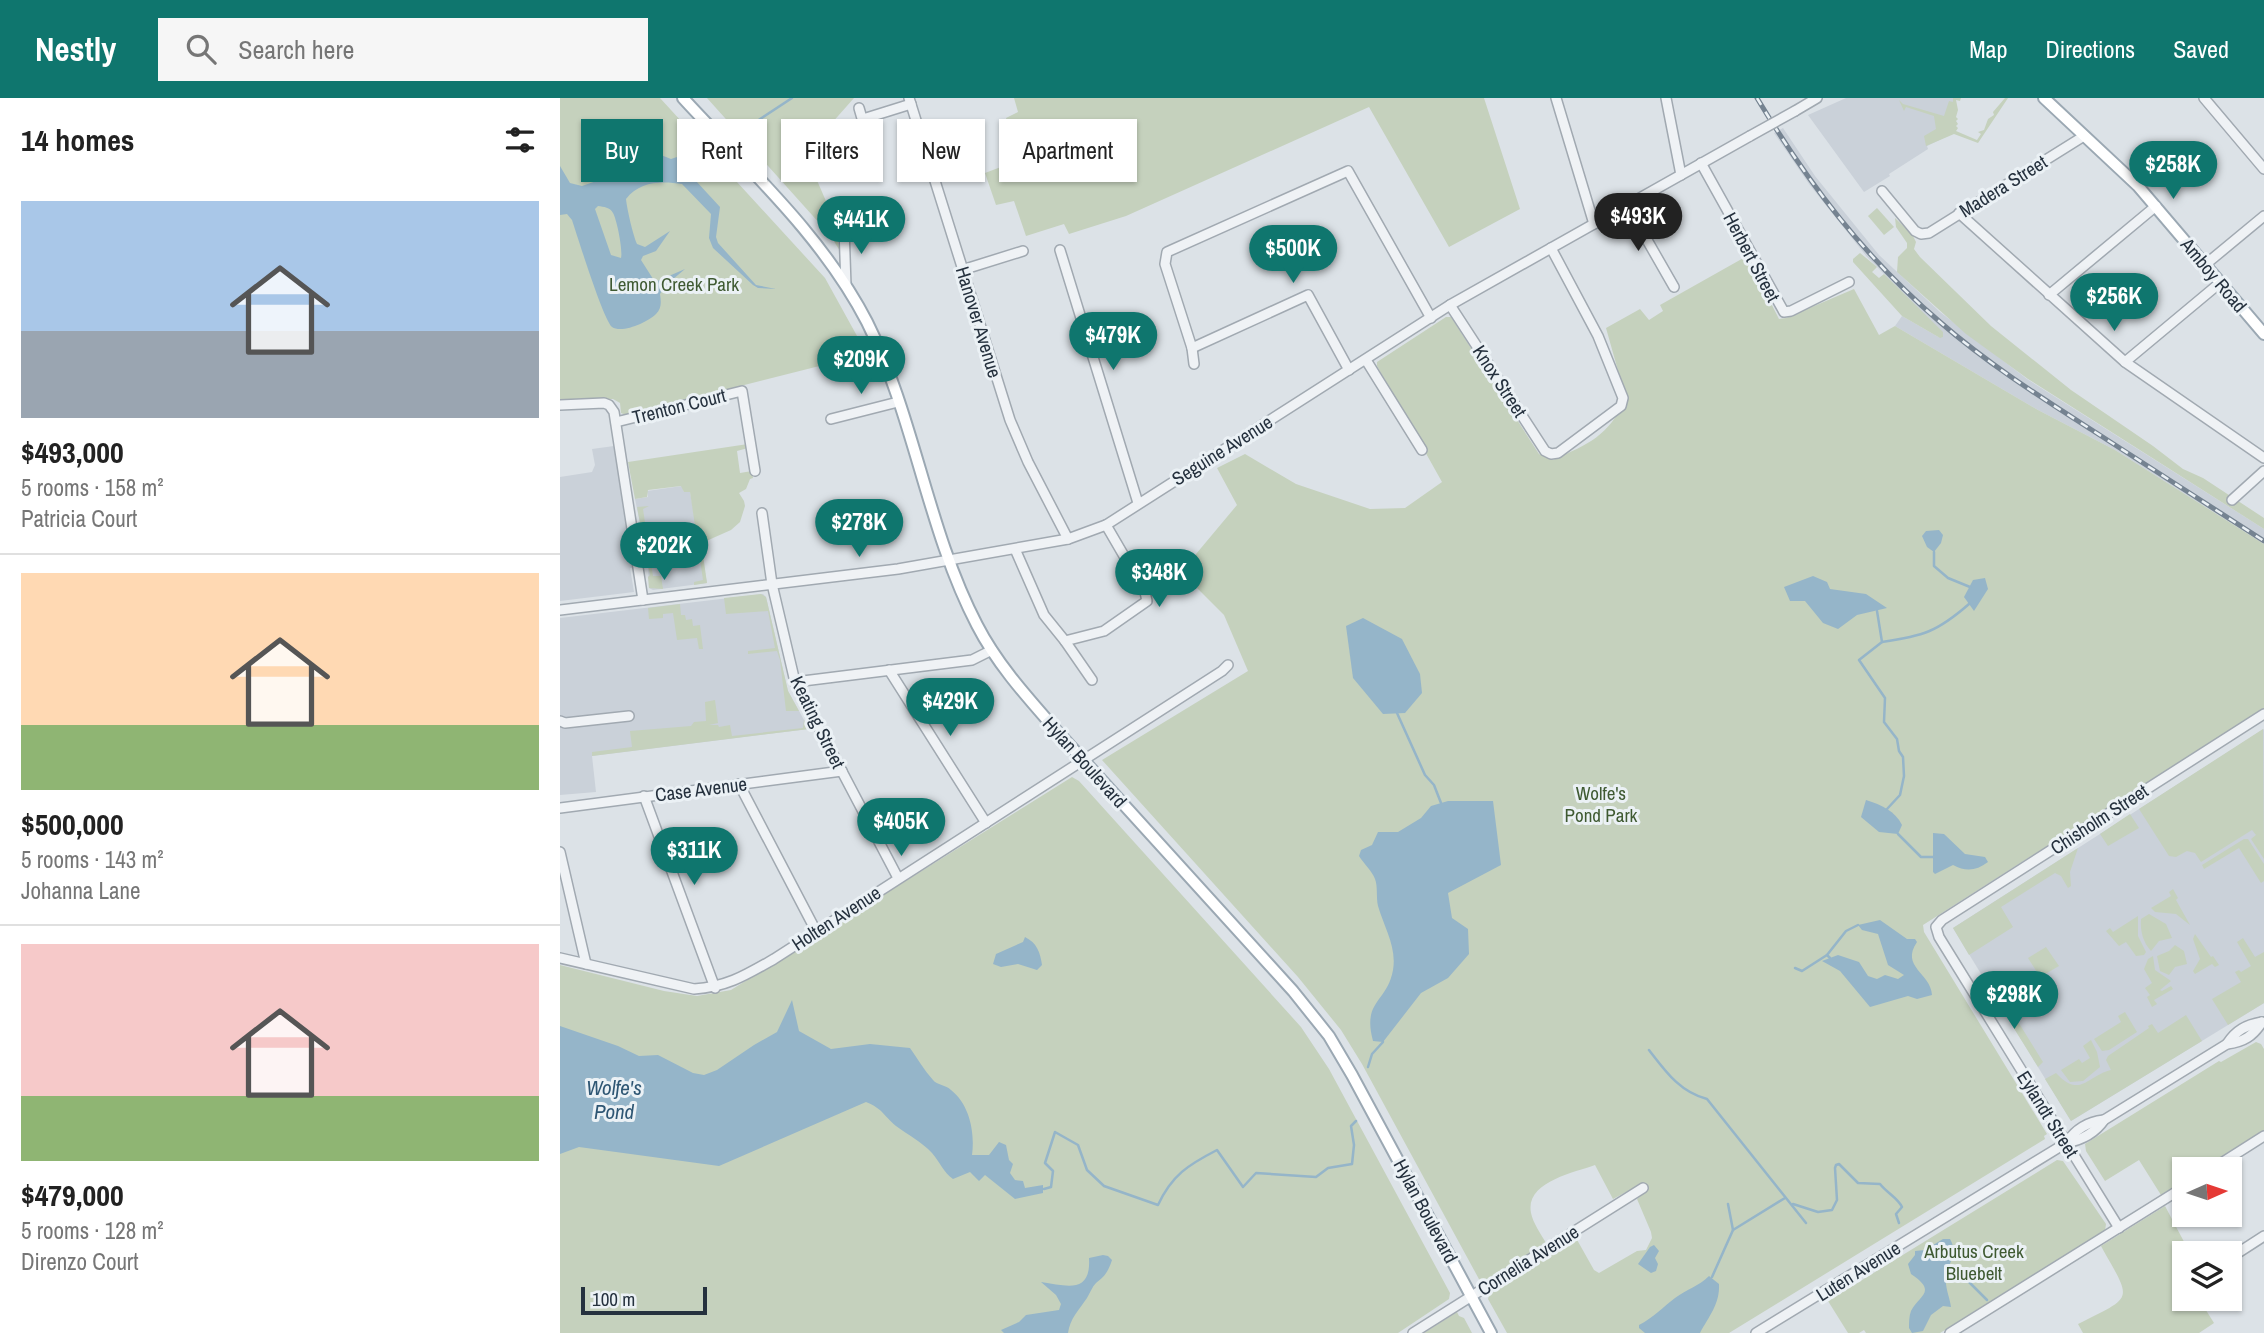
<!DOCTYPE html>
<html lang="en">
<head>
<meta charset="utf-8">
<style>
  :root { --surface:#fff; --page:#f6f6f6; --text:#222; --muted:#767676; --line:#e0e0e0; --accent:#0f766e }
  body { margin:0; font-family:"Archivo Narrow",sans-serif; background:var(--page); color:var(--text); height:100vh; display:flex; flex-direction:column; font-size:26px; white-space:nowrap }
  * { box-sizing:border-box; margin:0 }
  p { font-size:23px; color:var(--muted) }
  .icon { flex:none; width:38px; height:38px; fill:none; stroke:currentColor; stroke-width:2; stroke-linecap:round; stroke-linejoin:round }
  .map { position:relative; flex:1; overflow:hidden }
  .side { display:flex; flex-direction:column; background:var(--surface); width:560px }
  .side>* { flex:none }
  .top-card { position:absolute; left:21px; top:21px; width:665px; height:63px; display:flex; gap:14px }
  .needle { width:46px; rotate:87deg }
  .fabs { position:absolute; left:1612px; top:1059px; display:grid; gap:14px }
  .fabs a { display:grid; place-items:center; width:70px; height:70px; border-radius:0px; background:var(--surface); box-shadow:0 2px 5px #0004; font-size:35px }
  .scale { position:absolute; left:21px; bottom:18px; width:126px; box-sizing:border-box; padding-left:7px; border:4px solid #25313e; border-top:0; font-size:19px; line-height:24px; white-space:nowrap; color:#25313e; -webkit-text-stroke:5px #ebf1f5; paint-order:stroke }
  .price { position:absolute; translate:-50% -60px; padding:0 16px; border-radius:24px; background:var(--accent); color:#fff; font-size:23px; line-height:46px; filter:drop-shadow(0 2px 4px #0008) }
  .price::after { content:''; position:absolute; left:50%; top:42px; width:21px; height:16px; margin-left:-10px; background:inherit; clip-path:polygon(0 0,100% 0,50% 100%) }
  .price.on { background:#222; color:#fff }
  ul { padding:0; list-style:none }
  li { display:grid; align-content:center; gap:14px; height:371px; padding:0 21px }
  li+li { border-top:2px solid var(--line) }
  li span { display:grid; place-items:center; height:217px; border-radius:0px; color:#555 }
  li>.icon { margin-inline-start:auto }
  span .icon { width:126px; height:126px; fill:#fffc; stroke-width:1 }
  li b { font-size:30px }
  h2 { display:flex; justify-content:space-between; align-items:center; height:84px; padding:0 21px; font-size:30px }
  .tag { padding:0 24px; border-radius:0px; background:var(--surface); box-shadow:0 2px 5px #0004; font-size:24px; line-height:63px }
  .tag.on { background:var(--accent); color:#fff }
  header { display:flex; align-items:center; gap:42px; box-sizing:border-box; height:98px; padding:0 35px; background:var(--accent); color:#fff }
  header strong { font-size:33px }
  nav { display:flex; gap:38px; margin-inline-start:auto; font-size:24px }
  .search { width:490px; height:63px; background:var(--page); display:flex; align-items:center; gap:18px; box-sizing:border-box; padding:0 24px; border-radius:0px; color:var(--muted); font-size:26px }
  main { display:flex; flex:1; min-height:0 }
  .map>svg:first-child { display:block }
  .built { fill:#cad1d9 }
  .green { fill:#c5d1bd }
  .water { fill:#95b5c9; fill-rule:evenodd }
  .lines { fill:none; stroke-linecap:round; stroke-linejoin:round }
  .stream { stroke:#95b5c9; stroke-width:2.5 }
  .minor-casing { stroke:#a1a9b1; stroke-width:12 }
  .major-casing { stroke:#9ba8b3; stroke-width:14 }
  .minor { stroke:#eff2f5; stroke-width:9 }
  .major { stroke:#fff; stroke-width:10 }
  .rail-casing { stroke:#758391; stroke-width:5 }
  .rail { stroke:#ebf1f5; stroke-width:2.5; stroke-dasharray:8; stroke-linecap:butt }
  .minor-bridge-casing { stroke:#a1a9b1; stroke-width:12; stroke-linecap:butt }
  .minor-bridge { stroke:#eff2f5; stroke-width:9 }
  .labels { text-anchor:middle; stroke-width:6; stroke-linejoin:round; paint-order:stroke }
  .street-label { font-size:19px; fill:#25313e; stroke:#ebf1f5 }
  .park-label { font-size:19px; fill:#3f5a32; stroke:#ebf1f5 }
  .water-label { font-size:21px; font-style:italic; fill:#2e5673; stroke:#ebf1f5 }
</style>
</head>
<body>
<header>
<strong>Nestly</strong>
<div class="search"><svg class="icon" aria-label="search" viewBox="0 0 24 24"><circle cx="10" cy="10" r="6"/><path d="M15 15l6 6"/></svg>Search here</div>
<nav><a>Map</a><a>Directions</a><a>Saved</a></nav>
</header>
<main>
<section class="side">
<h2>14 homes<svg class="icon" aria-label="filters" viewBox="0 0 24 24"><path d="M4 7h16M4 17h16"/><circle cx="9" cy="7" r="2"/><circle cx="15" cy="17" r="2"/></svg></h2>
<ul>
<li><span style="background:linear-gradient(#a9c7e8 60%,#9aa5b1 0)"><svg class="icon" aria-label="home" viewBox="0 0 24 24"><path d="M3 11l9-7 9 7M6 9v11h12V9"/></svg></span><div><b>$493,000</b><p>5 rooms · 158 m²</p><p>Patricia Court</p></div></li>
<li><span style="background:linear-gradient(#ffd9b3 70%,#8fb573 0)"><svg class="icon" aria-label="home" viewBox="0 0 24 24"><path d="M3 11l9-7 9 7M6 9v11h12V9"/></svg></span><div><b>$500,000</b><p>5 rooms · 143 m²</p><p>Johanna Lane</p></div></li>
<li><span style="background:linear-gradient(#f6c9c9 70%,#8fb573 0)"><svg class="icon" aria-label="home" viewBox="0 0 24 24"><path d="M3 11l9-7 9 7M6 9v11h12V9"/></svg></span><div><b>$479,000</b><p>5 rooms · 128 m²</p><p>Direnzo Court</p></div></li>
</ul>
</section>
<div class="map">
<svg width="1704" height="1235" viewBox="0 0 1704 1235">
  <rect width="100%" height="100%" fill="#dce2e7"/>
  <g class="built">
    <polygon points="1286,0 1393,0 1394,35 1367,48 1368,51 1329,76 1330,78 1304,94 1248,17"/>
    <polygon points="1223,30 1255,78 1319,157 1380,214 1467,281 1704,431 1704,446 1555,352 1478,312 1335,228 1342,218 1380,240 1352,204 1307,159 1249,86 1214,35"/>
    <polygon points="54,348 72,470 70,470 74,494 0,503 0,379 32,374 35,367 32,351"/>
    <polygon points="122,388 124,394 130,394 147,485 93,492 89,490 88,464 75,401 88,399 87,393"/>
    <polygon points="203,496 206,499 228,593 249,631 32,658 36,694 0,697 0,520"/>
    <polygon points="1704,631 1704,905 1511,1023 1393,830"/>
  </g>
  <g class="green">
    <polygon points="0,0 100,0 265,180 307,256 66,317 61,315 60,305 53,301 0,303"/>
    <polygon points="147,0 294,0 255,44 256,53 246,57 272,117 280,153 270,137"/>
    <polygon points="454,0 924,0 960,111 889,149 809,9 566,118 509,136 504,126 466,138 454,103 436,107 425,75 459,62 446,20 458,14"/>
    <polygon points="1393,0 1401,0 1400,3 1396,2 1398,12 1396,19 1398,21 1396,23 1398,26 1396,28 1398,30 1396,33 1417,42 1421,36 1418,34 1424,32 1428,21 1434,17 1433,14 1445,0 1448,0 1418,45 1394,36 1366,48 1364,38 1376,31 1374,18 1346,9 1344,13 1339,2 1343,6 1384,18 1389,3 1393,4"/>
    <polygon points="1317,110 1334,129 1324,137 1308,118"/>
    <polygon points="1335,120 1352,136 1356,144 1354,151 1360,159 1431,228 1511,292 1593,348 1623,371 1643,380 1704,420 1704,431 1468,281 1406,236 1337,174 1338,159 1347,150 1347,145 1336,129"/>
    <polygon points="1300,155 1317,169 1312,174 1319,180 1324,176 1383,234 1383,239 1380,240 1342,218 1293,164 1293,161"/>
    <path d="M1187 158 1219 221 1226 220 1294 191 1319 237 1335 228 1478 312 1555 352 1704 446V610L1363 827 1364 834 1487 1036 1484 1038 1485 1041 1169 1235H947L928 1201 931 1190 1011 1140H1016L1034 1172 1039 1175 1077 1153 1086 1152 1092 1140 1091 1134 1077 1101 1086 1093 1079 1087 1053 1101 1035 1067C1013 1075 965 1084 971 1115 973 1125 981 1136 986 1145L927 1183H920L802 966 781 932 738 879 542 662 688 573 664 517 621 474 677 407 657 370 685 356 736 386 810 411 845 410 882 384 817 268V264L886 219H891L979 356 993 362C1030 345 1047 339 1066 301L1046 230 1080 211 1089 222 1103 213 1100 207Z"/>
    <polygon points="188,346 188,350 177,353 180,375 192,373 193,380 190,381 186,391 179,395 184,403 185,408 180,424 171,432 144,444 142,450 147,485 134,487 134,484 143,482 130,394 124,394 121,388 88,392 87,399 75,401 68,364"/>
    <polygon points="89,408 83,411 93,478 101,478 103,491 89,490 88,479 90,477 77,409"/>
    <polygon points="201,496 206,499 228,593 239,613 226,613 220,562 217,553 188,556 188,553 215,550 208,513 166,516 164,500"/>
    <polygon points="120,506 121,517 125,517 126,522 132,521 133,528 140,527 143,551 139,551 137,540 117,542 113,515 103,516 103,520 89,521 88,510"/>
    <polygon points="155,602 158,625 149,627 158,627 159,629 170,627 172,638 243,630 244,622 249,631 32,658 32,654 72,649 70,633 131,628 134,624 146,623 145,604"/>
    <polygon points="1703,631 1704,761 1691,741 1696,737 1692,732 1641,764 1635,755 1627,753 1616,759 1609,758 1579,711"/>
    <polygon points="512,679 519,683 741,929 769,971 890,1195 889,1201 838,1235 0,1235 0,867 104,893 137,898 171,892"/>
    <polygon points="1570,716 1579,730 1548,748 1540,736"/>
    <polygon points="1684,741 1688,741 1704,766 1704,783 1701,785 1679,750 1644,771 1642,767"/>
    <polygon points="1518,750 1510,774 1511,788 1508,790 1501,778 1495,775 1441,809 1453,829 1409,857 1393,830"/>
    <polygon points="1613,791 1618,800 1616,802 1630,827 1616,816 1595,814 1591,810 1611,798 1609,794"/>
    <path d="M1589 816 1606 826 1612 840 1599 843 1591 853C1583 844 1580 833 1581 821Z"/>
    <polygon points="1578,818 1578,838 1586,854 1584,857 1576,858 1566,844 1559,848 1546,833 1550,830 1553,834"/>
    <polygon points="1635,836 1651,859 1653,858 1659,867 1655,869 1652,866 1635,876 1633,873 1640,861 1633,841"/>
    <polygon points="1683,840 1695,859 1704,854 1704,905 1668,927 1652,901 1681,884 1675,874 1679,872 1681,874 1691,868 1677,844"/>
    <polygon points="1615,847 1624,853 1627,866 1615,869 1609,877 1600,873 1597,858 1609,853"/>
    <polygon points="1486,849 1499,868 1480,879 1468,860"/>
    <polygon points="1593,858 1595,872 1611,883 1600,892 1602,893 1611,888 1613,891 1594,902 1597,906 1592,909 1587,899 1590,897 1585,890 1592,885 1584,871 1588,861"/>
    <polygon points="1436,879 1441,882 1448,895 1444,901 1483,964 1478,969 1425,884"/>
    <polygon points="1565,914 1577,934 1549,952 1542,953 1534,941 1561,924 1558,918"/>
    <path d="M1626 917 1642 943 1511 1023 1485 981 1496 975C1520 1001 1527 978 1551 972L1546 962 1548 958 1589 930 1588 928 1592 926 1598 935Z"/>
    <polygon points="1531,942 1537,954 1540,969 1523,983 1510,984 1501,972 1519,961 1522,965 1530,960 1523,948"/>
    <polygon points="1696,944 1701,946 1704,951 1704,1034 1644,1071 1624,1071 1624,1083 1601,1097 1579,1062 1545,1083 1526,1053 1525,1046 1659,963 1661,964"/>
    <polygon points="1497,1062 1503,1063 1546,1126 1545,1133 1380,1235 1306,1235 1304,1232 1299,1235 1288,1235 1268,1203"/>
    <path d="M1605 1108 1630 1155H1624V1200L1639 1201 1654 1225 1639 1235H1523L1518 1226C1575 1197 1572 1204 1541 1148Z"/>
    <polygon points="897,1214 899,1218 904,1220 912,1235 864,1235"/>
  </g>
  <g class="water">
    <path d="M146 51 158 63 145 77 136 83 160 109 156 139 158 145 196 187 216 191 198 190 193 187 153 150 149 140 151 116 122 86C101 83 80 83 66 101 67 111 73 137 77 146L85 149 110 133 96 153 83 158 81 162 95 184 125 171 105 188 100 196C101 203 102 210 96 216 88 224 62 236 52 229 43 221 18 140 12 122L7 116 0 117V68L10 85 22 88 91 64 101 57 111 61C123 56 134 59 146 51ZM38 108C44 109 50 109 53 115 57 122 63 153 61 160L51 157 35 111Z"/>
    <polygon points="1379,432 1383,437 1381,445 1374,454 1367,449 1362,438 1366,433"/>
    <polygon points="1253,478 1267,484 1270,491 1306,496 1327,510 1297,517 1278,531 1263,525 1245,503 1230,503 1224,489"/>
    <polygon points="1425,480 1428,491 1414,513 1404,499 1413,482"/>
    <polygon points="803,520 842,541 860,576 862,595 845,615 823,616 793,580 786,528"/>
    <path d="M1306 702C1322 707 1335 713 1342 727L1338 736 1319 734 1301 719Z"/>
    <path d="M888 703H933L941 767 888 795 892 820 908 831 909 856 888 880 861 895 823 944 813 943C802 902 827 905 833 872 837 849 824 829 818 808 816 799 818 789 815 781 812 773 804 766 799 758L801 752 812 747 818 734H838L861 720 871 708Z"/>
    <path d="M1373 735 1384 736 1405 756 1425 759 1428 764C1416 773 1406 774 1393 767L1375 776 1373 774Z"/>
    <path d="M1320 822 1347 841H1355L1357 844C1340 869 1371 875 1372 897L1357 901 1348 898 1310 909 1280 873 1262 863 1278 857 1299 864 1308 878 1317 881 1325 877 1338 881 1344 877 1328 867 1318 836 1302 832 1298 827Z"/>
    <path d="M465 839C477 845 480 854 482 867L477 872 458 866 441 869 433 866 436 856 463 844Z"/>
    <path d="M232 902 239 933 271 951 310 946 350 950C357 960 364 972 373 982 377 987 386 987 391 992 410 1007 415 1035 412 1057H429L439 1044 446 1047 449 1062 453 1066 450 1075 455 1082 463 1083 465 1090 483 1087V1095L455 1101 425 1077 419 1083 410 1074 393 1081C383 1074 380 1064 372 1055 362 1044 348 1037 336 1028 323 1017 323 1011 306 1004L159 1068 19 1049 0 1056V928L58 948 79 958 98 957 133 975 144 977 157 972 194 947 217 934Z"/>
    <path d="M1383 1141H1390C1399 1156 1387 1166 1386 1180 1385 1190 1390 1200 1391 1209L1383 1208 1371 1217 1363 1233 1352 1235 1349 1230C1349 1225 1349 1218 1351 1213 1359 1197 1378 1194 1351 1176L1348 1166 1355 1157V1153L1365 1152Z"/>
    <polygon points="1094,1147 1099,1153 1095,1160 1098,1166 1096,1173 1091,1175 1078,1166 1090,1149"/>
    <path d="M543 1157 548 1158 552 1162C548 1174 545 1178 536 1185 532 1189 530 1195 527 1200 519 1212 510 1220 508 1235H444L441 1232 459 1224 466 1217 499 1212 501 1206 496 1197 481 1184C508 1188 531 1196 529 1160Z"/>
    <path d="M1149 1178 1159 1186C1160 1206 1149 1218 1140 1235H1085L1079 1230V1227C1093 1220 1103 1209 1115 1200 1127 1191 1139 1188 1149 1178Z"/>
  </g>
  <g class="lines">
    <g class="stream">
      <polyline points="179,35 232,0"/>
      <polyline points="1374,454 1374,468 1388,480 1410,489"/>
      <polyline points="1317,513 1322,544 1299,562 1325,600 1324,624 1337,641 1339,653 1343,659 1344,678 1340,697 1327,711"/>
      <path d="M1322 544C1363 538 1377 534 1409 506"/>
      <polyline points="837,615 865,677 874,687 881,705"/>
      <polyline points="1338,736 1361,759 1374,759"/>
      <polyline points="1270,860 1267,857 1286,833 1298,827"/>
      <polyline points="1235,870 1242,873 1267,857"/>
      <path d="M1089 952C1106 974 1120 994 1147 1001L1246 1125"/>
      <polyline points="808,969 812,956 823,944"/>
      <path d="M484 1091 491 1089 493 1073 485 1065 495 1034 518 1047 527 1072 544 1088 598 1107C612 1077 628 1067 657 1052L683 1089 696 1075 756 1079 768 1070 792 1066 794 1047 791 1028 796 1023"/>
      <path d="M1233 1106 1258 1114 1272 1112 1277 1102 1275 1070 1276 1067 1279 1066 1298 1085 1320 1086C1327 1095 1338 1100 1342 1109L1336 1116 1339 1125"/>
      <polyline points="1173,1132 1225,1100"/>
      <polyline points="1390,1169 1400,1175 1427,1202"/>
      <polyline points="1152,1179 1173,1132 1168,1106"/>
    </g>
    <g class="minor-casing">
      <g id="minor">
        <polyline points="349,0 450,322 468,364 508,441"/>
        <polyline points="996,0 1034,126"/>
        <polyline points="1106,0 1121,77"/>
        <polyline points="1644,0 1704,71"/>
        <polyline points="299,10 310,48"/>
        <polyline points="1235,13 1257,0"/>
        <polyline points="303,21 351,6"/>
        <polyline points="1141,65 1224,214 1231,213 1289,184"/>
        <polyline points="1322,93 1355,133 1361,136 1369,135 1524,38"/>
        <polyline points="1067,107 1114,189"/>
        <polyline points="1399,115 1565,264 1704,360"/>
        <polyline points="284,129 286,188"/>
        <polyline points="500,152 578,405"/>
        <polyline points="1646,166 1704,118"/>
        <polyline points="402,172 463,153"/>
        <polyline points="1489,197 1596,108"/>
        <polyline points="890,207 985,353 991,356 998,355 1061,308 1063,300 1038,238 991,150"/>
        <polyline points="632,250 748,197 789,272"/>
        <polyline points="806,262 862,352"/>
        <polyline points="1565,264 1661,184"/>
        <polyline points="634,266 632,250 605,166 607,154 788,73 871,220"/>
        <polyline points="0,307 44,305 49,307 54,314 83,502"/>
        <polyline points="271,321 338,304"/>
        <polyline points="56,324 182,293 195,373"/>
        <polyline points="1672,402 1704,373"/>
        <polyline points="202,415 212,486 235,584 338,780"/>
        <polyline points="455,451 484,517 505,543 532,582"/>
        <polyline points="0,512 338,471 508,441 546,427 890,207 1190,38"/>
        <polyline points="505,543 544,533 587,503 585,494 546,427"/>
        <polyline points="329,572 426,725"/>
        <polyline points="235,584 412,562 432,552"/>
        <polyline points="0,623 5,625 69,618"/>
        <polyline points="179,686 256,833"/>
        <polyline points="84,698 155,890"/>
        <polyline points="0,710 282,673"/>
        <polyline points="0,754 26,866"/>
        <path d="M0 860 134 891C167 889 186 877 214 861L662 573 668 567"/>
        <path d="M1667 946C1676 932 1686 927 1702 924"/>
        <path d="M1506 1045C1522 1042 1535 1035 1544 1022L1667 946C1684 944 1693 938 1702 924"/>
        <polyline points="1652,1071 1704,1038"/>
        <polyline points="1559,1130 1379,839 1376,829 1382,822 1704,616"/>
        <polyline points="1670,1160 1704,1138"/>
        <polyline points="853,1235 1083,1090"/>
        <path d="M1196 1235 1506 1045C1516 1031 1527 1024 1544 1022"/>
        <polyline points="1390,1235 1624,1089"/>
      </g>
    </g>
    <g class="major-casing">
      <g id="major">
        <path d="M123 0C188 71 262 137 307 224 355 320 367 431 417 527 437 566 467 599 496 632L733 893 769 938 792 977 931 1235"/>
        <polyline points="1484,0 1578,88 1704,236"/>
      </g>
    </g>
    <use href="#minor" class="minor"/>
    <use href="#major" class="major"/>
    <g class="rail-casing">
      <path id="rail" d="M1197 0C1248 85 1304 159 1380 224 1428 266 1482 300 1535 334 1591 370 1648 407 1704 443"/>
    </g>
    <use href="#rail" class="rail"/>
    <g class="minor-bridge-casing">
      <polyline id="minor-bridge" points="1190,38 1235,13"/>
    </g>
    <use href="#minor-bridge" class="minor-bridge"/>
  </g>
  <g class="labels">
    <g class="street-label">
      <text transform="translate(1443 88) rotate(-32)" y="7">Madera Street</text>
      <text transform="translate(1192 159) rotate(62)" y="7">Herbert Street</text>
      <text transform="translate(1654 177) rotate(50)" y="7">Amboy Road</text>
      <text transform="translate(419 224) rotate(73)" y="7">Hanover Avenue</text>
      <text transform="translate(940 283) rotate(57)" y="7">Knox Street</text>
      <text transform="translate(119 308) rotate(-14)" y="7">Trenton Court</text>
      <text transform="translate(662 352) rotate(-32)" y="7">Seguine Avenue</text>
      <text transform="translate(258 624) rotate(64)" y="7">Keating Street</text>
      <text transform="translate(525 664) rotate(48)" y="7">Hylan Boulevard</text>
      <text transform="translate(141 691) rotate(-7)" y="7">Case Avenue</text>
      <text transform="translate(1539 721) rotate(-33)" y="7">Chisholm Street</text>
      <text transform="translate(276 820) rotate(-33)" y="7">Holten Avenue</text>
      <text transform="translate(1488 1016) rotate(58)" y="7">Eylandt Street</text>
      <text transform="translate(866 1113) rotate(62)" y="7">Hylan Boulevard</text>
      <text transform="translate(968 1162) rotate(-32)" y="7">Cornelia Avenue</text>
      <text transform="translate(1298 1173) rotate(-32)" y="7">Luten Avenue</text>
    </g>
    <g class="park-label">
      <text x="114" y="193">Lemon Creek Park</text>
      <text x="1041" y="702">Wolfe's<tspan x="1041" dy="22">Pond Park</tspan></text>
      <text x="1414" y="1160">Arbutus Creek<tspan x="1414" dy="22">Bluebelt</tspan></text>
    </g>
    <g class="water-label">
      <text x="54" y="997">Wolfe's<tspan x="54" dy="24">Pond</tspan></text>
    </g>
  </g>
</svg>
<div class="fabs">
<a><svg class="needle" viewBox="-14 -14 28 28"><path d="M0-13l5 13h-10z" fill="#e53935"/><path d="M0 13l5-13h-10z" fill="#767676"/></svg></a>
<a><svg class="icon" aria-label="layers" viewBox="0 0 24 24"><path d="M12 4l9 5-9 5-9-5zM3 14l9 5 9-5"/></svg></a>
</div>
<div class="scale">100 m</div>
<b class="price" style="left:1613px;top:103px">$258K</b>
<b class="price on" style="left:1078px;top:155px">$493K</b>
<b class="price" style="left:301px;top:158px">$441K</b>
<b class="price" style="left:733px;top:187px">$500K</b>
<b class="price" style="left:1554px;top:235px">$256K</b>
<b class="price" style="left:553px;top:274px">$479K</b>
<b class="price" style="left:301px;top:298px">$209K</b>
<b class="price" style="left:299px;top:461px">$278K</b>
<b class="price" style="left:104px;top:484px">$202K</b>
<b class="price" style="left:599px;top:511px">$348K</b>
<b class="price" style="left:390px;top:640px">$429K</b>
<b class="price" style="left:341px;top:760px">$405K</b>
<b class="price" style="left:134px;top:789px">$311K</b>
<b class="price" style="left:1454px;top:933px">$298K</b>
<div class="top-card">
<a class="tag on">Buy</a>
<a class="tag">Rent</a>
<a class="tag">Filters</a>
<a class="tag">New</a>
<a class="tag">Apartment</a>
</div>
</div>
</main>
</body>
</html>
